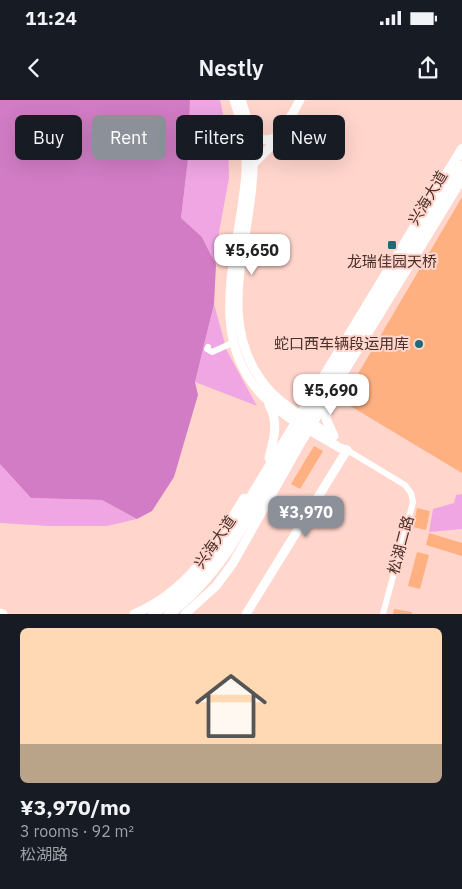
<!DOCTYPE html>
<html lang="en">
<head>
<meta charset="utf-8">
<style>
  :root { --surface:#171b24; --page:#242831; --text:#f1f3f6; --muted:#9ea1a6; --line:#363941; --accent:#8c9099 }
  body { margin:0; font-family:"IBM Plex Sans","Noto Sans SC",sans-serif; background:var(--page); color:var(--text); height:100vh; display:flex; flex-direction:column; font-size:19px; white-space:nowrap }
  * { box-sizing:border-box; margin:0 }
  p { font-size:16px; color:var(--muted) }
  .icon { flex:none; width:28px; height:28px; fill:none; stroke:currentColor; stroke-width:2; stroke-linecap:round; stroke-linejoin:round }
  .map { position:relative; height:514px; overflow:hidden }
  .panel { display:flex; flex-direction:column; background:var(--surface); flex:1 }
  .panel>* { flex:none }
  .top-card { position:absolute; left:15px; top:15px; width:432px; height:45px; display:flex; gap:10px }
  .price { position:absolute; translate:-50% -42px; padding:0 11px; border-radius:10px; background:#fff; color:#222; font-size:16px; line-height:32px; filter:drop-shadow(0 1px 2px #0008) }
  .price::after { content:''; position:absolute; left:50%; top:30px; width:15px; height:11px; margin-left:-8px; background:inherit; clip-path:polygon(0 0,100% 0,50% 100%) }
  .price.active { background:var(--accent); color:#fff }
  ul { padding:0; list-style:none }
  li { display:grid; align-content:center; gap:10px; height:265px; padding:0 20px }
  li+li { border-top:1px solid var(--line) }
  li span { display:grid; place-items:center; height:155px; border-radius:8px; color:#555 }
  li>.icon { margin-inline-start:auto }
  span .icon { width:90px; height:90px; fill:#fffc; stroke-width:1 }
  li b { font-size:21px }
  .chip { padding:0 18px; border-radius:8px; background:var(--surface); box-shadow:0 5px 20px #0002; font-size:18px; line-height:45px }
  .chip.active { background:var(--accent); color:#fff }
  .status { display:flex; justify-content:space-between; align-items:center; height:35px; padding:0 25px; background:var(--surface); direction:ltr }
  .status svg { height:14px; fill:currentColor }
  header { display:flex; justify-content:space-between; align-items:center; height:65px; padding:0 20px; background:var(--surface); font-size:22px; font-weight:600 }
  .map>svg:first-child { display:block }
  .green { fill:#efa6e3 }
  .forest { fill:#d17cc5 }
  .building { fill:#ffb080 }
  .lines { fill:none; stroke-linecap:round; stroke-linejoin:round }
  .street { stroke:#fff; stroke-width:6 }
  .secondary { stroke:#fff; stroke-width:9 }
  .primary { stroke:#fff; stroke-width:10 }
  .poi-dot { fill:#226977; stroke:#ffd5cc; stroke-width:2 }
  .labels { text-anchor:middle; stroke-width:4; stroke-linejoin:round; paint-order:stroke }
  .street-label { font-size:15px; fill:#4a302a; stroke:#ffd5cc }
  .poi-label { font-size:15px; fill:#4a302a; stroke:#ffd5cc }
</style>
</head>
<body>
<div class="status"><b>11:24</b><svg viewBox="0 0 49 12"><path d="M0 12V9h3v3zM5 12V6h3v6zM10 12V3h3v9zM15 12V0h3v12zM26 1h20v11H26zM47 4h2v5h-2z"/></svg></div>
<header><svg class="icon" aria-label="back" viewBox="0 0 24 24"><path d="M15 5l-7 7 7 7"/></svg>Nestly<svg class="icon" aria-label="share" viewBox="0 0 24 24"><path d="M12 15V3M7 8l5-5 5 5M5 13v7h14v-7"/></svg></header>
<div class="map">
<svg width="462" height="514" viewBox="0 0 462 514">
  <rect width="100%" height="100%" fill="#ffd5cc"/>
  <g class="green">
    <polygon points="190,0 220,0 228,37 229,78 219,132 216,165 202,137 181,118 188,59"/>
    <polygon points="214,204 227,251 257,306 195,282"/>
    <polygon points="0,364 31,398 102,400 137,419 107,426 49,426 0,423"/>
    <polygon points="462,394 462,429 429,432 433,409 454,403 456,395"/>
  </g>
  <polygon class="forest" points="0,0 190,0 188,59 181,118 202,137 216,165 214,204 195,282 198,295 174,377 152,411 137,419 102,400 31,398 0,364"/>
  <g class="building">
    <polygon points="462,97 462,373 342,301"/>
    <polygon points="314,346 323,351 300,389 291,384"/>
    <polygon points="417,408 430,411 426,430 413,427"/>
    <polygon points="429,433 462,443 462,456 426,445"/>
    <polygon points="417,452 429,455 420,489 408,486"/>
    <polygon points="394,509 412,512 412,514 393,514"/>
  </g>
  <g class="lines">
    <g class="street">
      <polyline points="208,247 207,249 212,252 232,243"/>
      <polyline points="347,350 405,385 411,393 413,402 383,514"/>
    </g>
    <g class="secondary">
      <path d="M234 0C242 22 247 47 246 71 242 146 202 235 264 297 285 319 314 332 340 348L347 350"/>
      <path d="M241 0C249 22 254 47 253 71 250 146 212 227 270 291 287 309 312 322 332 337"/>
      <path d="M250 33C260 42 268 41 279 36"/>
      <polyline points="252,65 278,39 300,0"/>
      <polyline points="327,304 326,319 334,336"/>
      <path d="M269 305C279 322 274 339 269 358"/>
      <polyline points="0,513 3,514"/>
      <path d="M134 514C187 492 215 446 244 398"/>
      <polyline points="185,514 216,486 233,463 299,346 462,79"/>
      <polyline points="246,514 347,350"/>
    </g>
    <g class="primary">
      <path d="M153 514C177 497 197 479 215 456L462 49"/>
      <path d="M169 514C193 496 212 474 229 449L462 66"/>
    </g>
  </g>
  <g class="poi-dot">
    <rect x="387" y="140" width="10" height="10" rx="2.5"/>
    <circle cx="419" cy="244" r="5"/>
  </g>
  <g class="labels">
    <g class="street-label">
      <text transform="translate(428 98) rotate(-59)" y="5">兴海大道</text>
      <text transform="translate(215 442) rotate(-55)" y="5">兴海大道</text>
      <text transform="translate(401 445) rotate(-75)" y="5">松湖二路</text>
    </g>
    <g class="poi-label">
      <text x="392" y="167">龙瑞佳园天桥</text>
      <text x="409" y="249" text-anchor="end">蛇口西车辆段运用库</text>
    </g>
  </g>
</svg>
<b class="price" style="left:252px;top:176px">¥5,650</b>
<b class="price" style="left:331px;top:316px">¥5,690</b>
<b class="price active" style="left:306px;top:438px">¥3,970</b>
<div class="top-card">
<a class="chip">Buy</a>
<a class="chip active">Rent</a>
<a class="chip">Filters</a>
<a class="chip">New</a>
</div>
</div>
<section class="panel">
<ul>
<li><span style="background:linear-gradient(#ffd9b3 75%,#b9a48a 0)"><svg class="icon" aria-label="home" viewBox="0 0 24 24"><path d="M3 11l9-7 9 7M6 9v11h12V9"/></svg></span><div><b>¥3,970/mo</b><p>3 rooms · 92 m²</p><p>松湖路</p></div></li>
</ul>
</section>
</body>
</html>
